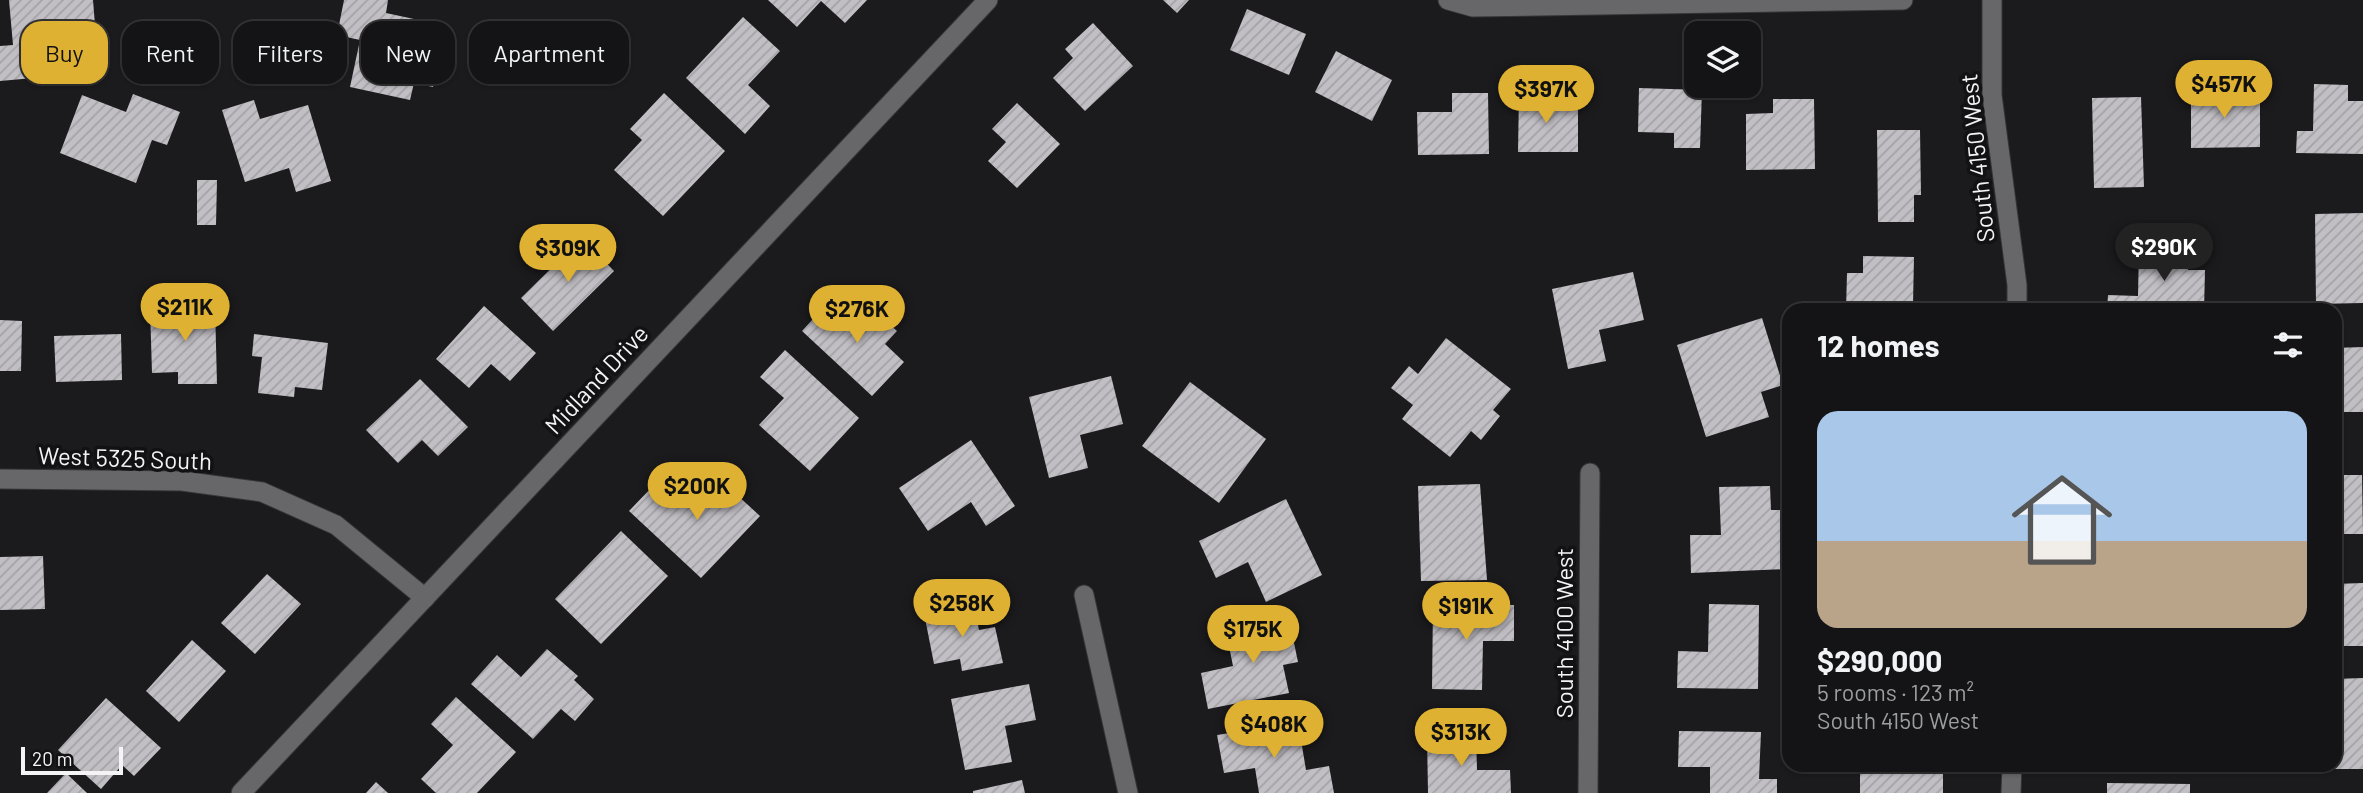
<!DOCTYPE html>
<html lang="en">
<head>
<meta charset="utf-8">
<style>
  :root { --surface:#141416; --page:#212123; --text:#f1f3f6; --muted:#9d9ea1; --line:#333335; --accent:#dfb133 }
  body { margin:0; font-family:Barlow,sans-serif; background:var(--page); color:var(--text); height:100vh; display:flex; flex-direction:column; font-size:26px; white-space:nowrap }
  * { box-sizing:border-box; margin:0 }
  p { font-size:23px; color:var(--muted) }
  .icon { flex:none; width:38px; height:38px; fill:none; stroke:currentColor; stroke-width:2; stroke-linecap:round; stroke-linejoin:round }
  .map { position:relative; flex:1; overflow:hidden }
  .sheet { position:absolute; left:1782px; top:303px; width:560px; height:469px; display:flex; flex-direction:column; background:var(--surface); border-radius:21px; box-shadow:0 2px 5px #0004,0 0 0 2px var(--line) }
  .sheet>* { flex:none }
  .guide { position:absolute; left:21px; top:21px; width:665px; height:63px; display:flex; gap:14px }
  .buttons { position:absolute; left:1684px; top:21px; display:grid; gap:14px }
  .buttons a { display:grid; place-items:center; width:77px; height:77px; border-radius:14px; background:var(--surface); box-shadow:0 2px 5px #0004,0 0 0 2px var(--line); font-size:35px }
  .scale { position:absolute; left:21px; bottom:18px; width:102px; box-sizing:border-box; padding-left:7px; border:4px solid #f4f3f5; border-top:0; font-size:19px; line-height:24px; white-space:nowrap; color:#f4f3f5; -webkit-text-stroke:5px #121114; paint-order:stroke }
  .price { position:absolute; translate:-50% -60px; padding:0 16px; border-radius:24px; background:var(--accent); color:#111; font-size:23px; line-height:46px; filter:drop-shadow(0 2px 4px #0008) }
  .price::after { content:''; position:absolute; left:50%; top:42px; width:21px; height:16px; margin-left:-10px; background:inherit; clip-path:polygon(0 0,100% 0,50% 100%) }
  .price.on { background:#222; color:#fff }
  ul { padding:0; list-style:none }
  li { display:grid; align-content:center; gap:14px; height:371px; padding:0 35px }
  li+li { border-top:2px solid var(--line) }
  li span { display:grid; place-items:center; height:217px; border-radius:21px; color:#555 }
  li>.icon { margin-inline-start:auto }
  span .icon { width:126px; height:126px; fill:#fffc; stroke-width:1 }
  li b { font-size:30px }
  h2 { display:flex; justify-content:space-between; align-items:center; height:84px; padding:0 35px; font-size:30px }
  .tag { padding:0 24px; border-radius:21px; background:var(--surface); box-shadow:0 2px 5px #0004,0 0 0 2px var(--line); font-size:24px; line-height:63px }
  .tag.on { background:var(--accent); color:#111 }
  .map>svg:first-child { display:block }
  .building { fill:url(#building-hatch) }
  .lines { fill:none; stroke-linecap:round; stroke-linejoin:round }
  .minor-casing { stroke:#363537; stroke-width:21 }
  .tertiary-casing { stroke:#363537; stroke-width:21 }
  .minor { stroke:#676669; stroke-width:19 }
  .tertiary { stroke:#676669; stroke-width:19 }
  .labels { text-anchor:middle; stroke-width:7; stroke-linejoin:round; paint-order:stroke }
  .street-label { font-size:24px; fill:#f4f3f5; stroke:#121114 }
</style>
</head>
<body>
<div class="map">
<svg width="2363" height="793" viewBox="0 0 2363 793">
  <defs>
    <pattern id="building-hatch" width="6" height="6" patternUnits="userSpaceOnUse" patternTransform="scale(1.75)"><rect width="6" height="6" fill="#c1bfc4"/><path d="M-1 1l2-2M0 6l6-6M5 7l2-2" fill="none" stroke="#a3a2a6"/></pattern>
  </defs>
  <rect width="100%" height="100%" fill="#1b1a1d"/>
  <g class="building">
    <polygon points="9,0 93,0 95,25 74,27 78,74 0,81 0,46 13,45"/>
    <polygon points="344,0 388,0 386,13 428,22 419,63 438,68 433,87 414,83 410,100 350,87 360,40 337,35"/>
    <polygon points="768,0 867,0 845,23 821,1 797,27"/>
    <polygon points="1163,0 1189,0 1177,13"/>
    <polygon points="1247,9 1306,34 1289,75 1230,50"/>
    <polygon points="743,17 780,51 748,85 770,106 745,134 686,78"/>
    <polygon points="1093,23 1133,66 1085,111 1053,78 1073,58 1065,49"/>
    <polygon points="1336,51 1392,80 1372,121 1315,92"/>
    <polygon points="2314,84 2348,85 2348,101 2363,101 2363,154 2296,153 2297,131 2313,131"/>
    <polygon points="1639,88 1702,90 1700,148 1674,148 1674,133 1638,132"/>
    <polygon points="2191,88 2229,88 2229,99 2260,99 2260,147 2191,148"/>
    <polygon points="664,93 725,151 663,216 614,170 642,140 630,129"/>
    <polygon points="1452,93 1488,93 1489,154 1418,155 1417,112 1452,112"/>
    <polygon points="1519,93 1554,93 1554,107 1578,108 1578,152 1518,152"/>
    <polygon points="133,94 180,112 167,145 152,140 136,183 60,153 82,95 126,112"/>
    <polygon points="2141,97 2144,187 2094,188 2092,98"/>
    <polygon points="1773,99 1814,99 1815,169 1746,170 1746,114 1773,113"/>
    <polygon points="254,100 260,119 308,105 331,181 296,192 289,168 245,182 222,110"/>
    <polygon points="1017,103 1060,144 1017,188 988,161 1006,142 992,129"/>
    <polygon points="1877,130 1920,130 1921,195 1914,195 1914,222 1878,222"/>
    <polygon points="197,180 217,180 216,225 197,225"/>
    <polygon points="2363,213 2363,303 2316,304 2315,214"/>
    <polygon points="582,238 614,271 553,331 521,298"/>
    <polygon points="2139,248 2188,248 2188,270 2205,270 2204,310 2107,310 2108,295 2138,296"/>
    <polygon points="1863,256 1914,257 1913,304 1945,305 1945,310 1846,310 1847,273 1863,273"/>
    <polygon points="1633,272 1644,320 1599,330 1606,361 1568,369 1552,289"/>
    <polygon points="864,301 897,331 885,344 904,362 872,396 802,331 826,305 845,322"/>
    <polygon points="215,306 217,384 178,384 178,372 152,373 150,308"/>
    <polygon points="484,306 536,353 510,381 491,364 469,388 436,359"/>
    <polygon points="1762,318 1783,385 1761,392 1769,417 1706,437 1677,345"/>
    <polygon points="0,320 22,321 21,371 0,371"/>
    <polygon points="121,334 122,380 56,382 54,336"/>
    <polygon points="254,334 328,343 322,390 295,387 294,397 258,393 262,357 252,356"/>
    <polygon points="1446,338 1511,389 1493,410 1500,416 1481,440 1471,431 1450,457 1402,419 1413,405 1391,388 1409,366 1418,374"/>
    <polygon points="2363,347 2363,412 2334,412 2334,348"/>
    <polygon points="785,350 859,418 810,471 759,425 784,398 760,377"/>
    <polygon points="1111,376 1123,424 1080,435 1088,468 1049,478 1029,397"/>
    <polygon points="420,379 468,427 438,456 422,440 398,463 366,430"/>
    <polygon points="1190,382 1266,439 1219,503 1142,446"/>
    <polygon points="971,440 1015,506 986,526 971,502 928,531 899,488"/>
    <polygon points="711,471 760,516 701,578 629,511 654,485 677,506"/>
    <polygon points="2334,475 2362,475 2363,534 2334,534"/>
    <polygon points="1480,484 1487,580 1421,581 1418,486"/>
    <polygon points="1770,486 1771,510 1788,510 1788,569 1691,573 1690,535 1721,535 1719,487"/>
    <polygon points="1286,499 1322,575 1266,602 1248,562 1216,578 1199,541"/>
    <polygon points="621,531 668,576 601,644 555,599"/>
    <polygon points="43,556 45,609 0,610 0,557"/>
    <polygon points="267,574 301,604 255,654 221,623"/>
    <polygon points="2363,583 2363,646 2334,646 2334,584"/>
    <polygon points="974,604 979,630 995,627 1003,663 962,671 960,659 934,664 924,613"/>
    <polygon points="1433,604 1514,605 1514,641 1483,641 1482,690 1432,689"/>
    <polygon points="1709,604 1759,605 1758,689 1677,688 1678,651 1708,652"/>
    <polygon points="1289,619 1298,662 1283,665 1289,693 1208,709 1201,673 1233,666 1226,631"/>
    <polygon points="192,640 226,671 179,722 146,691"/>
    <polygon points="547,649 578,676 574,680 594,699 575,721 561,709 533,739 471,684 497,655 521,677"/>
    <polygon points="2363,678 2363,769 2327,769 2327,765 2334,765 2334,679"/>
    <polygon points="1029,684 1036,720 1005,726 1012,762 965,770 951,699"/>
    <polygon points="456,697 516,752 477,793 436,793 421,779 453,745 431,724"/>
    <polygon points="106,698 161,748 134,776 122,765 101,789 58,750"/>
    <polygon points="1298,722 1306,770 1329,766 1334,793 1259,793 1255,768 1224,773 1217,735"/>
    <polygon points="1679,731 1761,732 1759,779 1777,779 1777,793 1710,793 1710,767 1678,767"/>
    <polygon points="1476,734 1477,770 1510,770 1511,793 1428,793 1427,735"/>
    <rect x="1860" y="765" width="83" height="28"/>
    <polygon points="66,773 87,793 47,793"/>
    <polygon points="1022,780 1025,793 973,793 973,791"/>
    <polygon points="376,782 388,793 366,793"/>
    <polygon points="2107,783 2190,784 2190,793 2107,793"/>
  </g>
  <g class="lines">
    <g class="minor-casing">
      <g id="minor">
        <polyline points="1448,0 1473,7 1903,0"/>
        <polyline points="1992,0 1992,95 2017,285 2017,310"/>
        <polyline points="0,479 182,481 262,492 336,525 425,598"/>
        <polyline points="1084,595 1128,793"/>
        <polyline points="1588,793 1590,473"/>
        <polyline points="2011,793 2012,765"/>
      </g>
    </g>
    <g class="tertiary-casing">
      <polyline id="tertiary" points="241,793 988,0"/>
    </g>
    <use href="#minor" class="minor"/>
    <use href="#tertiary" class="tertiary"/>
  </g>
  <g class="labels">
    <g class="street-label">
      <text transform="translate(1978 158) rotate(-96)" y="8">South 4150 West</text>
      <text transform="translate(597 380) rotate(-47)" y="8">Midland Drive</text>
      <text transform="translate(125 459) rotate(2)" y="8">West 5325 South</text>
      <text transform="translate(1565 633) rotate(-90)" y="8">South 4100 West</text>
    </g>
  </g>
</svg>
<div class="buttons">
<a><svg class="icon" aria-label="layers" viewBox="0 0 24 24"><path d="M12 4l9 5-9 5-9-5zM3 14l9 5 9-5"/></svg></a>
</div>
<div class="scale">20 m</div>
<b class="price" style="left:2224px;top:120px">$457K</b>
<b class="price" style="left:1546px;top:125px">$397K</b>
<b class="price on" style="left:2164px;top:283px">$290K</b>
<b class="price" style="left:568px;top:284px">$309K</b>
<b class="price" style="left:185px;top:343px">$211K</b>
<b class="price" style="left:857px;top:345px">$276K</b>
<b class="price" style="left:697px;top:522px">$200K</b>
<b class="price" style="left:962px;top:639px">$258K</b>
<b class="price" style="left:1466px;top:642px">$191K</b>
<b class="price" style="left:1253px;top:665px">$175K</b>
<b class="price" style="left:1274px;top:760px">$408K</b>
<b class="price" style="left:1461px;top:768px">$313K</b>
<div class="guide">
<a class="tag on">Buy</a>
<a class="tag">Rent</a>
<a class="tag">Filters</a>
<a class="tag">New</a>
<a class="tag">Apartment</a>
</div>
<section class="sheet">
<h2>12 homes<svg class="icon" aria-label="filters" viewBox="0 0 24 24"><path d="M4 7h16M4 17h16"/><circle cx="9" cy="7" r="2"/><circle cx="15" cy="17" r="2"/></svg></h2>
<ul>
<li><span style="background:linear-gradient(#a9c7e8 60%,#b9a48a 0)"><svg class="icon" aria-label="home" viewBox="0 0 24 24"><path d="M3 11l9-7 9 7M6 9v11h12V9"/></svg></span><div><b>$290,000</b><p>5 rooms · 123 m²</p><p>South 4150 West</p></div></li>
</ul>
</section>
</div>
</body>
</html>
